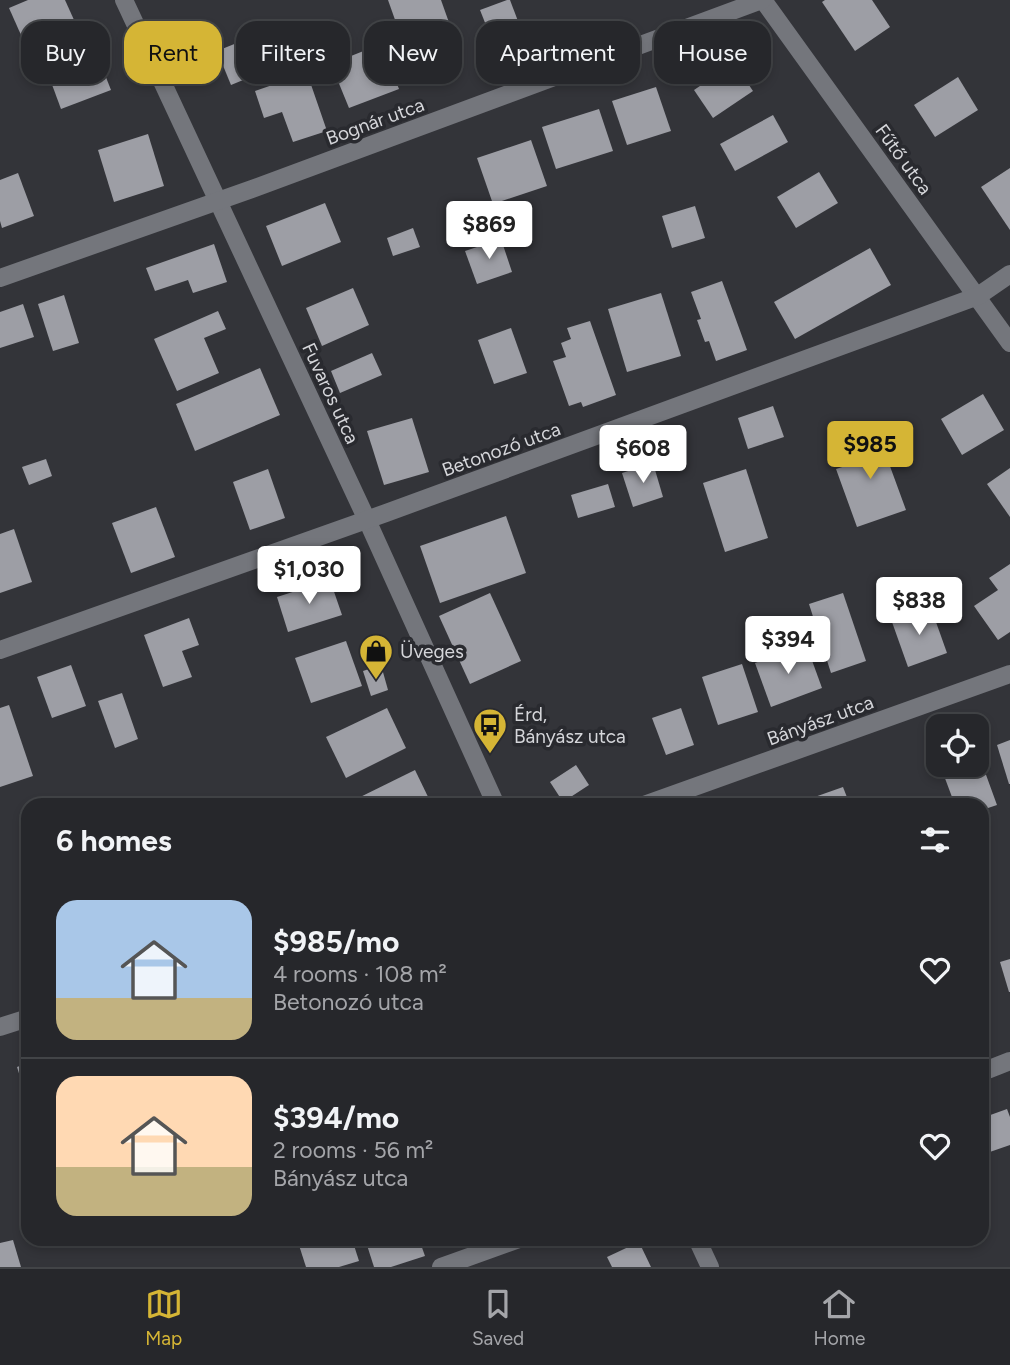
<!DOCTYPE html>
<html lang="en">
<head>
<meta charset="utf-8">
<style>
  :root { --surface:#26272b; --page:#2e2f33; --text:#f1f3f6; --muted:#a4a5a9; --line:#424447; --accent:#d5b535 }
  body { margin:0; font-family:Figtree,sans-serif; background:var(--page); color:var(--text); height:100vh; display:flex; flex-direction:column; font-size:26px; white-space:nowrap }
  * { box-sizing:border-box; margin:0 }
  p { font-size:23px; color:var(--muted) }
  .icon { flex:none; width:38px; height:38px; fill:none; stroke:currentColor; stroke-width:2; stroke-linecap:round; stroke-linejoin:round }
  .map { position:relative; flex:1; overflow:hidden }
  .details { position:absolute; left:21px; top:798px; width:968px; height:448px; display:flex; flex-direction:column; background:var(--surface); border-radius:21px; box-shadow:0 4px 10px #0003,0 0 0 2px var(--line) }
  .details>* { flex:none }
  .guide { position:absolute; left:21px; top:21px; width:970px; height:63px; display:flex; gap:14px }
  .tools { position:absolute; left:926px; top:714px; display:grid; gap:14px }
  .tools a { display:grid; place-items:center; width:63px; height:63px; border-radius:14px; background:var(--surface); box-shadow:0 4px 10px #0003,0 0 0 2px var(--line); font-size:35px }
  .price { position:absolute; translate:-50% -60px; padding:0 16px; border-radius:7px; background:#fff; color:#222; font-size:23px; line-height:46px; filter:drop-shadow(0 2px 4px #0008) }
  .price::after { content:''; position:absolute; left:50%; top:42px; width:21px; height:16px; margin-left:-10px; background:inherit; clip-path:polygon(0 0,100% 0,50% 100%) }
  .price.current { background:var(--accent); color:#111 }
  ul { padding:0; list-style:none }
  li { display:flex; align-items:center; gap:21px; height:175px; padding:0 35px }
  li+li { border-top:2px solid var(--line) }
  li span { display:grid; place-items:center; flex:none; width:196px; height:140px; border-radius:21px; color:#555 }
  li>.icon { margin-inline-start:auto }
  span .icon { width:84px; height:84px; fill:#fffc; stroke-width:1 }
  li b { font-size:30px }
  h2 { display:flex; justify-content:space-between; align-items:center; height:84px; padding:0 35px; font-size:30px }
  .tag { padding:0 24px; border-radius:21px; background:var(--surface); box-shadow:0 4px 10px #0003,0 0 0 2px var(--line); font-size:24px; line-height:63px }
  .tag.current { background:var(--accent); color:#111 }
  .menu { display:flex; justify-content:space-around; align-items:center; height:98px; border-top:2px solid var(--line); background:var(--surface); font-size:19px; color:var(--muted) }
  .menu a { display:grid; justify-items:center; gap:4px }
  .menu .current { color:var(--accent) }
  .map>svg:first-child { display:block }
  .building { fill:#9d9ea5 }
  .lines { fill:none; stroke-linecap:round; stroke-linejoin:round }
  .minor { stroke:#74767c; stroke-width:18 }
  .labels { text-anchor:middle; stroke-width:7; stroke-linejoin:round; paint-order:stroke }
  .street-label { font-size:19px; fill:#d5d6da; stroke:#292a2f }
  .poi-label { font-size:19px; fill:#d5d6da; stroke:#292a2f; text-anchor:start }
</style>
</head>
<body>
<div class="map">
<svg width="1010" height="1267" viewBox="0 0 1010 1267">
  <rect width="100%" height="100%" fill="#333439"/>
  <g class="building">
    <polygon points="28,0 65,0 79,31 29,53 9,8"/>
    <polygon points="388,0 441,0 463,62 416,79"/>
    <polygon points="507,0 510,0 524,37 495,48 480,10"/>
    <polygon points="825,0 872,0 890,27 855,51 822,2"/>
    <polygon points="269,30 282,64 231,85 217,51"/>
    <polygon points="381,44 399,89 349,108 331,64"/>
    <polygon points="96,52 111,90 61,109 47,71"/>
    <polygon points="734,63 753,91 713,118 694,90"/>
    <polygon points="307,73 327,131 293,142 282,112 264,118 255,91"/>
    <polygon points="958,77 978,110 935,137 914,105"/>
    <polygon points="656,87 671,131 627,145 612,101"/>
    <polygon points="599,109 613,151 556,169 542,127"/>
    <polygon points="773,115 788,142 735,171 720,144"/>
    <polygon points="148,134 164,186 114,202 98,150"/>
    <polygon points="531,140 547,186 493,204 477,158"/>
    <polygon points="1010,168 1010,230 981,187"/>
    <polygon points="819,172 838,203 796,228 777,197"/>
    <polygon points="18,173 34,216 2,228 0,221 0,180"/>
    <polygon points="325,203 341,242 282,266 266,226"/>
    <polygon points="695,206 705,238 672,248 662,216"/>
    <polygon points="413,228 420,247 393,256 387,238"/>
    <polygon points="501,239 512,272 477,284 465,251"/>
    <polygon points="214,244 227,282 193,293 188,280 155,291 146,268"/>
    <polygon points="870,248 891,285 795,339 774,302"/>
    <polygon points="722,281 747,350 716,361 709,341 705,342 697,320 701,319 691,292"/>
    <polygon points="353,288 369,325 322,346 306,308"/>
    <polygon points="661,293 681,356 627,372 608,309"/>
    <polygon points="64,295 79,343 53,351 38,304"/>
    <polygon points="23,304 34,337 0,348 0,312"/>
    <polygon points="218,311 226,329 204,338 219,373 177,391 154,339"/>
    <polygon points="590,321 616,395 583,407 581,402 569,406 553,361 566,357 561,343 571,339 567,328"/>
    <polygon points="511,328 527,373 494,384 478,340"/>
    <polygon points="372,353 382,375 340,393 331,371"/>
    <polygon points="260,368 280,415 195,451 176,404"/>
    <polygon points="983,394 1004,430 962,455 941,419"/>
    <polygon points="773,406 784,437 748,449 738,418"/>
    <polygon points="412,418 429,472 384,485 367,431"/>
    <polygon points="876,428 906,510 857,527 836,469 858,462 849,437"/>
    <polygon points="46,459 52,476 29,485 22,467"/>
    <polygon points="653,463 663,497 633,507 622,473"/>
    <polygon points="1010,468 1010,517 987,484"/>
    <polygon points="268,469 285,518 250,530 233,482"/>
    <polygon points="746,469 768,538 725,552 703,483"/>
    <polygon points="608,484 615,507 578,518 571,495"/>
    <polygon points="156,507 175,557 131,573 112,523"/>
    <polygon points="506,516 526,573 440,603 420,546"/>
    <polygon points="14,529 32,582 0,593 0,534"/>
    <polygon points="1010,564 1010,632 998,640 974,606 998,590 989,578"/>
    <polygon points="330,580 342,615 288,632 277,597"/>
    <polygon points="490,593 521,661 470,684 439,616"/>
    <polygon points="843,593 866,661 831,673 809,604"/>
    <polygon points="931,608 947,653 908,667 892,622"/>
    <polygon points="189,618 199,645 182,651 192,677 163,687 144,635"/>
    <polygon points="346,641 362,686 311,703 295,658"/>
    <polygon points="806,644 822,688 771,707 755,663"/>
    <polygon points="742,664 758,712 718,725 702,677"/>
    <polygon points="71,665 86,706 52,718 37,677"/>
    <polygon points="381,665 388,690 371,696 363,671"/>
    <polygon points="122,693 138,739 115,748 98,701"/>
    <polygon points="9,705 33,776 0,787 0,708"/>
    <polygon points="387,708 406,748 346,778 326,737"/>
    <polygon points="681,708 694,745 666,755 652,718"/>
    <polygon points="1010,740 1010,784 1009,784 997,745"/>
    <polygon points="977,750 997,805 982,810 982,805 955,805 940,765 976,765"/>
    <polygon points="576,765 589,785 563,802 550,782"/>
    <polygon points="415,770 431,803 426,805 344,805"/>
    <polygon points="843,787 850,805 811,805 809,799"/>
    <polygon points="1010,959 1010,992 1009,992 1000,962"/>
    <polygon points="28,1063 28,1099 27,1099 17,1067"/>
    <polygon points="1007,1109 1010,1117 1010,1145 984,1154 982,1147 982,1118"/>
    <polygon points="297,1239 352,1239 359,1261 339,1267 306,1267"/>
    <polygon points="365,1239 419,1239 425,1256 391,1267 374,1267"/>
    <polygon points="13,1240 21,1267 0,1267 0,1243"/>
    <polygon points="639,1242 651,1267 612,1267 607,1257"/>
  </g>
  <g class="lines">
    <g class="minor">
      <polyline points="124,0 367,520 496,805"/>
      <polyline points="763,0 1010,343"/>
      <polyline points="0,278 252,189 762,0"/>
      <polyline points="0,650 386,513 978,296 1010,274"/>
      <polyline points="644,805 1010,674"/>
      <polyline points="0,1027 28,1018"/>
      <polyline points="982,1072 1010,1061"/>
      <polyline points="697,1239 710,1267"/>
      <polyline points="441,1267 519,1239"/>
    </g>
  </g>
  <defs>
    <g id="shop-pin" transform="scale(1.75)"><path d="M0 17L-7.5 6A9.5 9.5 0 1 1 7.5 6Z" fill="#d5b535" stroke="#292a2f"/><path d="M-5-2.5h2.3a2.7 3.5 0 0 1 5.4 0H5L5.5 6h-11ZM-1.5-2.5h3a1.5 2.3 0 0 0-3 0Z" fill="#111"/></g>
    <g id="bus-pin" transform="scale(1.75)"><path d="M0 17L-7.5 6A9.5 9.5 0 1 1 7.5 6Z" fill="#d5b535" stroke="#292a2f"/><path d="M-5-6H5V4H4V6H2V4H-2V6H-4V4H-5ZM-3.5-4V0h7V-4ZM-3.5 1.2v1.5H-2V1.2ZM2 1.2v1.5H3.5V1.2Z" fill="#111"/></g>
  </defs>
  <g fill-rule="evenodd">
    <use href="#shop-pin" x="376" y="651"/>
    <use href="#bus-pin" x="490" y="725"/>
  </g>
  <g class="labels">
    <g class="street-label">
      <text transform="translate(375 121) rotate(-20)" y="7">Bognár utca</text>
      <text transform="translate(904 159) rotate(54)" y="7">Fűtő utca</text>
      <text transform="translate(331 393) rotate(65)" y="7">Fuvaros utca</text>
      <text transform="translate(501 449) rotate(-20)" y="7">Betonozó utca</text>
      <text transform="translate(820 720) rotate(-20)" y="7">Bányász utca</text>
    </g>
    <g class="poi-label">
      <text x="400" y="658">Üveges</text>
      <text x="514" y="721">Érd,<tspan x="514" dy="22">Bányász utca</tspan></text>
    </g>
  </g>
</svg>
<div class="tools">
<a><svg class="icon" aria-label="locate" viewBox="0 0 24 24"><circle cx="12" cy="12" r="6"/><path d="M12 2v4M12 18v4M2 12h4M18 12h4"/></svg></a>
</div>
<b class="price" style="left:489px;top:261px">$869</b>
<b class="price current" style="left:870px;top:481px">$985</b>
<b class="price" style="left:643px;top:485px">$608</b>
<b class="price" style="left:309px;top:606px">$1,030</b>
<b class="price" style="left:919px;top:637px">$838</b>
<b class="price" style="left:788px;top:676px">$394</b>
<div class="guide">
<a class="tag">Buy</a>
<a class="tag current">Rent</a>
<a class="tag">Filters</a>
<a class="tag">New</a>
<a class="tag">Apartment</a>
<a class="tag">House</a>
</div>
<section class="details">
<h2>6 homes<svg class="icon" aria-label="filters" viewBox="0 0 24 24"><path d="M4 7h16M4 17h16"/><circle cx="9" cy="7" r="2"/><circle cx="15" cy="17" r="2"/></svg></h2>
<ul>
<li><span style="background:linear-gradient(#a9c7e8 70%,#c2b280 0)"><svg class="icon" aria-label="home" viewBox="0 0 24 24"><path d="M3 11l9-7 9 7M6 9v11h12V9"/></svg></span><div><b>$985/mo</b><p>4 rooms · 108 m²</p><p>Betonozó utca</p></div><svg class="icon" aria-label="heart" viewBox="0 0 24 24"><path d="M12 20l-8-8c-3-5 5-10 8-4 3-6 11-1 8 4z"/></svg></li>
<li><span style="background:linear-gradient(#ffd9b3 65%,#c2b280 0)"><svg class="icon" aria-label="home" viewBox="0 0 24 24"><path d="M3 11l9-7 9 7M6 9v11h12V9"/></svg></span><div><b>$394/mo</b><p>2 rooms · 56 m²</p><p>Bányász utca</p></div><svg class="icon" aria-label="heart" viewBox="0 0 24 24"><path d="M12 20l-8-8c-3-5 5-10 8-4 3-6 11-1 8 4z"/></svg></li>
</ul>
</section>
</div>
<nav class="menu">
<a class="current"><svg class="icon" aria-label="map" viewBox="0 0 24 24"><path d="M3 6l6-2 6 2 6-2v14l-6 2-6-2-6 2zM9 4v14M15 6v14"/></svg>Map</a>
<a><svg class="icon" aria-label="saved" viewBox="0 0 24 24"><path d="M7 4h10v16l-5-4-5 4z"/></svg>Saved</a>
<a><svg class="icon" aria-label="home" viewBox="0 0 24 24"><path d="M3 11l9-7 9 7M6 9v11h12V9"/></svg>Home</a>
</nav>
</body>
</html>
